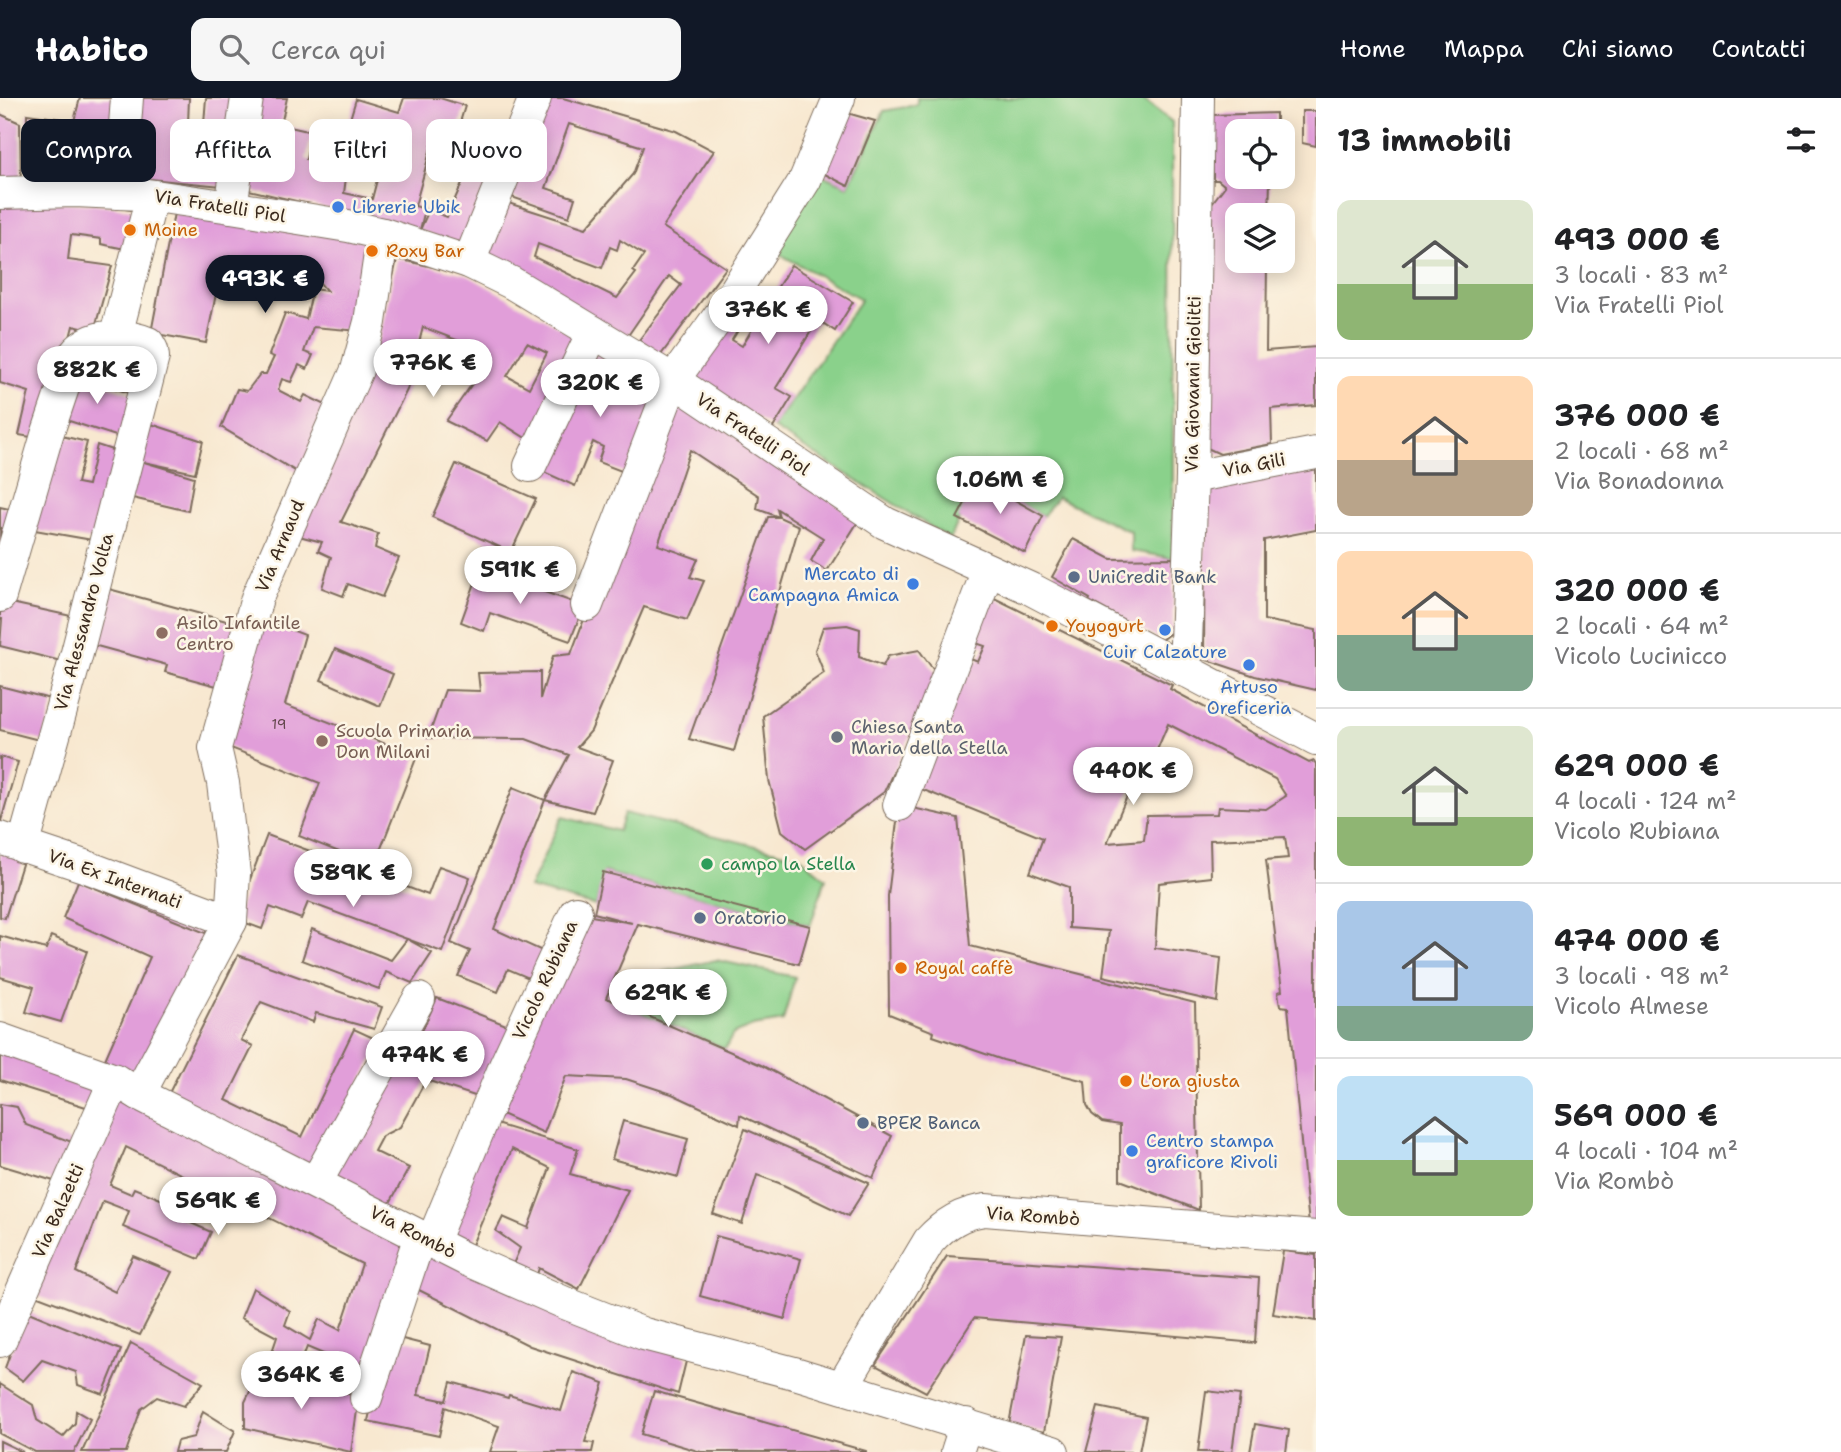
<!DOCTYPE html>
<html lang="it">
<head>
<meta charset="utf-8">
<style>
  :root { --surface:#fff; --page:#f6f6f6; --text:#202124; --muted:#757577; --line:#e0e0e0; --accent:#111827 }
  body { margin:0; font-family:"Shantell Sans",sans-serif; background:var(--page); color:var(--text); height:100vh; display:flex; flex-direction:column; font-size:26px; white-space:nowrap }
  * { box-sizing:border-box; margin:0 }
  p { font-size:23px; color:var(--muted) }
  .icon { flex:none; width:38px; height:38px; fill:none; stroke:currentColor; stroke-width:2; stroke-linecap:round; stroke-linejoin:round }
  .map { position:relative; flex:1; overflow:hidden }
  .panel { display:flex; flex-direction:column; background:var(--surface); width:525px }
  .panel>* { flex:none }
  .guide { position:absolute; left:21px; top:21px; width:665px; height:63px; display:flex; gap:14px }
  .controls { position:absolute; left:1225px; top:21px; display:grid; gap:14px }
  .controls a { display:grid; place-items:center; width:70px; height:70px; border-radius:14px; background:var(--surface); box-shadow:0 4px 18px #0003; font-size:35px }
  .price { position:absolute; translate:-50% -60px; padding:0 16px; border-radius:24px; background:#fff; color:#222; font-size:23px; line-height:46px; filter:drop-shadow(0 2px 4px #0008) }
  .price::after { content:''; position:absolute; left:50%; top:42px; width:21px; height:16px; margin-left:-10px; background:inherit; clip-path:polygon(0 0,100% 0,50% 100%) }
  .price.on { background:var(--accent); color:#fff }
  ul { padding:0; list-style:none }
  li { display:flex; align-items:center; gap:21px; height:175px; padding:0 21px }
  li+li { border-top:2px solid var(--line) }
  li span { display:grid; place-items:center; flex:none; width:196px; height:140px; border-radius:14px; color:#555 }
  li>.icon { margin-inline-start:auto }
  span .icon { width:84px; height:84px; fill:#fffc; stroke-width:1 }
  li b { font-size:30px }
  h2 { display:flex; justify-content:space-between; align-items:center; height:84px; padding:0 21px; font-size:30px }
  .pill { padding:0 24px; border-radius:14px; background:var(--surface); box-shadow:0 4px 18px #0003; font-size:24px; line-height:63px }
  .pill.on { background:var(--accent); color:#fff }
  header { display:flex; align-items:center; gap:42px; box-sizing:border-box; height:98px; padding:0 35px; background:var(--accent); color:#fff }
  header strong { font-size:33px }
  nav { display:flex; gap:38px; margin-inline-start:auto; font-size:24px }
  .search { width:490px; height:63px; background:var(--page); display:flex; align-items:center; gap:18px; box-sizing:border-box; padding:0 24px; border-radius:14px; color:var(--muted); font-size:26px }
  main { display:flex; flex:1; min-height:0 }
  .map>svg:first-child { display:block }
  .green { fill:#8ad18b; stroke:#627e54; stroke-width:2 }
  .building { fill:#e19ed9; fill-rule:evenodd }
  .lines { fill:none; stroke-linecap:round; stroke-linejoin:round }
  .minor-casing { stroke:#7d6c5c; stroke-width:34 }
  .minor { stroke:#fff; stroke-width:32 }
  .shop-dot { fill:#3f7fe0; stroke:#fcf5e5; stroke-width:2.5 }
  .food-dot { fill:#e8710a; stroke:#fcf5e5; stroke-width:2.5 }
  .service-dot { fill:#5c6f8a; stroke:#fcf5e5; stroke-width:2.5 }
  .education-dot { fill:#8d6e63; stroke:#fcf5e5; stroke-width:2.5 }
  .worship-dot { fill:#6b7280; stroke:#fcf5e5; stroke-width:2.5 }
  .leisure-dot { fill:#2e9e5b; stroke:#fcf5e5; stroke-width:2.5 }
  .labels { text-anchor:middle; stroke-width:5; stroke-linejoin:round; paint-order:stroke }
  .number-label { font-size:14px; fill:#64474d }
  .street-label { font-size:18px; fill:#3b2a1e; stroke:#fcf5e5 }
  .shop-label { font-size:18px; fill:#366cbe; stroke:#fcf5e5; text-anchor:start }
  .food-label { font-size:18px; fill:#c56008; stroke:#fcf5e5; text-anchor:start }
  .service-label { font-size:18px; fill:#4e5e75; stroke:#fcf5e5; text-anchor:start }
  .education-label { font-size:18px; fill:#785e54; stroke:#fcf5e5; text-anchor:start }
  .worship-label { font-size:18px; fill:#5b616d; stroke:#fcf5e5; text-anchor:start }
  .leisure-label { font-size:18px; fill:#27864d; stroke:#fcf5e5; text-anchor:start }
</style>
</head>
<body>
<header>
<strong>Habito</strong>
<div class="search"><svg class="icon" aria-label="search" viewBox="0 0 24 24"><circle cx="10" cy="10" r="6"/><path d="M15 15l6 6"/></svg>Cerca qui</div>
<nav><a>Home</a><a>Mappa</a><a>Chi siamo</a><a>Contatti</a></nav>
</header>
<main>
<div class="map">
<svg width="1316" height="1354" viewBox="0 0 1316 1354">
  <rect width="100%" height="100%" fill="#fcf5e5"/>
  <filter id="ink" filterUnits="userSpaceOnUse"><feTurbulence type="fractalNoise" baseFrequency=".0143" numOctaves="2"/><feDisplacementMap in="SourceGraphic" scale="14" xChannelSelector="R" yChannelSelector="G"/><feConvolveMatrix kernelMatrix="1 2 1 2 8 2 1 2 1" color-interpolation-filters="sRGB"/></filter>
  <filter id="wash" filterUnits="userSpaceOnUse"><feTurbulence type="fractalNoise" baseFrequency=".00686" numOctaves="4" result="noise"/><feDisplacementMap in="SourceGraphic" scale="28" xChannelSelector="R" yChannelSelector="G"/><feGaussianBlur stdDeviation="1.57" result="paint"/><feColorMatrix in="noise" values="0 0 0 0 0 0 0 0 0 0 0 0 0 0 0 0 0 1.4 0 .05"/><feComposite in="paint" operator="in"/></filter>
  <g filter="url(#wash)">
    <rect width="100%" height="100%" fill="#f8e8d0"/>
    <g class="green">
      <polygon points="917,0 1141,0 1172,24 1173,460 1131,453 1131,434 1057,399 1043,418 978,381 950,441 773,330 861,201 769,150 812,73 848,88 884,13 917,7"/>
      <polygon points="624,715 800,759 826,780 810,828 604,774 596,808 529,790 562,719 618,733"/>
      <polygon points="716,862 795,879 783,923 753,928 733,936 725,951 619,905 663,874"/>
    </g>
    <g id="blocks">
      <g class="building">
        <polygon points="80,0 122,0 119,45 108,45 104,71 63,66"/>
        <polygon points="136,0 189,0 188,26 204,26 206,0 245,0 232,89 129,79"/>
        <polygon points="250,0 287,0 281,27 312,34 306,61 347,72 344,95 372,101 378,78 317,58 327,25 347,31 356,1 399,14 404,0 440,0 465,8 457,34 437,28 415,108 425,111 420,132 236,89"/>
        <path d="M547 0H563L676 33 714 53 663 129 726 170 660 258 639 242 681 187 669 178 627 239 478 155 502 103 586 130 633 76 643 49 569 26 546 90 575 100 569 119 506 97ZM620 142 644 157 633 173 636 175 617 200 534 159 538 146 602 170 610 149 617 152Z"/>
        <polygon points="840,13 875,23 848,88 815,71"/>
        <polygon points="1302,13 1316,13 1316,48 1302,45"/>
        <polygon points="1276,15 1276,33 1237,33 1237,79 1276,79 1276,82 1270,82 1269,117 1237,117 1237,163 1267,163 1266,253 1316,249 1316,307 1271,311 1272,346 1220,356 1203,348 1203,117 1225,88 1218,82 1213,82 1212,17"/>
        <polygon points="0,16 20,25 21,85 0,83"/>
        <polygon points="27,16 64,21 55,57 27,56"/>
        <polygon points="29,71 92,72 92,84 29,91"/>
        <polygon points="466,76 494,88 466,151 420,132 429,112 447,119"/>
        <polygon points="0,101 103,107 136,113 125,151 101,146 101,141 71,137 68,162 112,168 94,233 73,228 43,341 19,337 29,294 0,285"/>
        <polygon points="174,115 374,144 360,233 313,229 304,254 313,257 307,271 299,267 291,284 282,281 278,292 301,304 305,297 334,311 302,377 221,329 237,291 247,293 260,276 266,276 274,259 269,257 285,215 306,221 313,191 327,193 317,182 295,180 294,193 219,181 206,245 151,235"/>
        <path d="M397 161 465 176 585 244 532 344 500 324 487 343 446 323 493 256 423 229 407 292 341 424 378 436 375 450 399 460 382 499 348 486 343 498 322 490 331 459 318 453 322 444 295 437 380 239ZM527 245 547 255 529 290 507 278Z"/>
        <polygon points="791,167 853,204 835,233 818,222 776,290 792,299 773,330 687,278 724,219 740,229 732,242 742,248"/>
        <polygon points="589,250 662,288 629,376 598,364 603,349 593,344 575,388 535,370"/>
        <polygon points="72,276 135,297 122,340 60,320"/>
        <polygon points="681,301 859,422 827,473 811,463 823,440 777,411 779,419 799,428 734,653 689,641 768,419 779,419 757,411 759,398 690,352 658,447 698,461 690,479 704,483 687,522 644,509 591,633 577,649 613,662 593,714 545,702 569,657 526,641 428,640 445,592 480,593 478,575 540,574 540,601 553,558 571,556 589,508"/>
        <polygon points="142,323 203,343 195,375 144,364 194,379 188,413 124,398"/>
        <polygon points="58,337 87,344 77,385 88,387 97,347 118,354 98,443 29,431"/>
        <polygon points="456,366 536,401 511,454 432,419"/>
        <polygon points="1316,369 1316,432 1264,442 1264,522 1316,532 1316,592 1255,578 1204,561 1205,389"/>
        <polygon points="978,381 1043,418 1025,455 957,420"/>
        <polygon points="0,409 18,413 0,476"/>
        <polygon points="1073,441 1111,461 1173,460 1173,533 1161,542 1089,503 1090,501 1052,479"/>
        <polygon points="480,471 584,508 570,543 490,515 484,533 461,524"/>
        <polygon points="98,488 241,527 224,590 165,574 167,567 82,544"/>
        <path d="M988 497 1172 587 1170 591 1309 665 1314 663 1316 666V1126L1309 1127 1288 909 1280 908 1278 894 1282 893 1266 762 1288 760 1285 739 1210 742 1211 779 1159 785 1155 850 1221 860 1217 904 1103 878 1109 833 1069 830V789L1030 775 1043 740 916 689 968 560 978 564 985 548 970 543ZM1168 626 1275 681 1286 698 1266 711 1218 709 1217 716 1147 717 1144 742 1107 745 1142 663 1151 666Z"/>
        <polygon points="2,503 71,518 61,563 0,548 2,521 0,521 0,511"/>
        <polygon points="254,518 305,537 285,607 417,658 374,768 299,738 320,685 218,645"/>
        <polygon points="847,527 860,531 859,559 883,568 888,558 919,552 938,578 884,694 805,751 782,733 769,682 763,618 824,575 815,552 823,529"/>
        <polygon points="335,551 393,576 380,608 321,582"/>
        <polygon points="0,588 54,602 43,643 0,632"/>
        <polygon points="0,659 18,664 1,723 0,723"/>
        <polygon points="513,689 545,702 494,831 549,856 536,883 508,871 498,894 458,878 470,853 451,845"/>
        <polygon points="899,707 958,720 970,848 1195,905 1199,1112 1120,1082 1120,1027 1102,1024 1092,1016 1087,1007 1085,983 1003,962 933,938 934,934 889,916 888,798"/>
        <polygon points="267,737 428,797 439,768 470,779 442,854 407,841 432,855 412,885 386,874 379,891 302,862 312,831 391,862 407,841 308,804 301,821 270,809 262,831 235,821"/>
        <polygon points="0,755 23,763 5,820 0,819"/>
        <polygon points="603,774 810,828 799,866 638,826 606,900 761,967 892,1038 873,1080 740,1017 739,1027 672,996 626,981 566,978 544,1035 490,1011 580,816 632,825 594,815"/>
        <polygon points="78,783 213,838 138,984 103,966 150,859 63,820"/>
        <polygon points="0,838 46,851 51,838 87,853 61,924 26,914 34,889 0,879"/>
        <polygon points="238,857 382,909 374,931 316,915 313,924 261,904 241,942 253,948 226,1002 302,1039 354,931 382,944 311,1076 168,997"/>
        <polygon points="437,900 519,932 487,1002 426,982 400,1029 382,1038 374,1053 409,1070 385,1114 333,1077 395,964 407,966"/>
        <polygon points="0,950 100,983 89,1010 0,982"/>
        <polygon points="117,995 413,1140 368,1275 307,1249 298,1272 270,1260 277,1239 241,1220 253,1190 290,1213 285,1227 310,1242 319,1221 340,1232 362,1166 126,1049 110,1087 131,1096 134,1090 175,1107 169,1115 211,1134 199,1161 123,1129 129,1113 103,1103 76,1174 115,1194 133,1158 172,1174 140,1237 30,1195"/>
        <polygon points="0,1006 17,1009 26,1027 72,1044 57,1084 0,1067"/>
        <polygon points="486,1023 578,1051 570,1076 628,1092 579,1191 539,1170 533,1190 508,1178 520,1150 496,1133 503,1119 528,1130 550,1070 512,1051 467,1159 434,1144"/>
        <polygon points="623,1023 688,1041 678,1079 612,1061"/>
        <polygon points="745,1031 869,1085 848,1118 779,1085 757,1077 742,1126 713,1116"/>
        <polygon points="716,1138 801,1161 785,1221 700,1198"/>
        <polygon points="425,1148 687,1259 678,1296 530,1248 407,1186"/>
        <polygon points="1283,1153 1316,1157 1316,1223 1273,1216"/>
        <polygon points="947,1158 1259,1180 1255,1245 974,1220 926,1294 875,1267"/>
        <polygon points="26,1213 121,1252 103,1296 78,1287 76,1274 42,1262 23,1283 5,1270"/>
        <polygon points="387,1237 430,1248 418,1297 446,1303 451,1284 508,1300 509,1297 561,1313 573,1274 604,1285 585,1344 594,1345 592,1354 490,1354 499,1328 445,1309 439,1338 368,1323"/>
        <polygon points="1026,1237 1061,1239 1044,1334 1009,1326"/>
        <polygon points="131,1245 203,1285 184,1308 157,1299 141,1311 126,1354 82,1354"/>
        <polygon points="261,1271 359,1299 351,1354 245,1330 245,1304"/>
        <polygon points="0,1286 33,1307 37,1322 63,1339 75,1325 76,1313 90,1321 74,1354 35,1354 0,1336"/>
        <polygon points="654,1293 866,1353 866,1354 701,1354 641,1336"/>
        <polygon points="1206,1293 1240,1297 1232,1354 1198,1354"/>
        <polygon points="1098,1309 1146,1319 1139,1354 1086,1354"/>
        <polygon points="203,1313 235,1333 226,1354 174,1354 177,1343 194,1339"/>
        <polygon points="1255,1326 1289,1332 1286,1354 1250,1354"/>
        <polygon points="0,1343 23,1354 0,1354"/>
      </g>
    </g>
  </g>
  <g filter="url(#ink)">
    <use href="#blocks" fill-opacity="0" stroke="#7d6c5c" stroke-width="2"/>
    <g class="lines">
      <g class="minor-casing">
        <g id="minor">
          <polyline points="0,95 75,93 141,96 231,109 348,128 383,136 469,164 512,185 673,282 885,425 1031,491 1316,641"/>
          <polyline points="120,95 127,0"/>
          <polyline points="231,109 247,0"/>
          <polyline points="469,164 535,0"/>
          <polyline points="116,237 152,98"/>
          <polyline points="530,368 593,234"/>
          <polyline points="1192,379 1316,355"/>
          <path d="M0 498 47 337 74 257C91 235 124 235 148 245L152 252 153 259 77 555 23 749"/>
          <polyline points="587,507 673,282 720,217 805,82 839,0"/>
          <polyline points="1185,573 1192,379 1198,0"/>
          <polyline points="899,707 988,472"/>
          <polyline points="0,740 87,769 231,823"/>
          <polyline points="0,941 115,982 139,996 465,1161 565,1205 644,1236 798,1276 1053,1354"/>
          <polyline points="139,996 231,823 234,776 223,685 215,650 257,500 357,272 370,224 383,136"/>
          <polyline points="316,1084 419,901"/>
          <polyline points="432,1144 505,968 576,814"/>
          <polyline points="0,1243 115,982"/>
          <path d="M842 1289 929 1143C945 1125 962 1115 985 1112L1316 1139"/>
          <polyline points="366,1300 420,1138"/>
          <polyline points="957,1354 966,1326"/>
        </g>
      </g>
      <use href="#minor" class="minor"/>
    </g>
  </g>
  <g class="shop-dot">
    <circle cx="338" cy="109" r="7"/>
    <circle cx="913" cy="486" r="7"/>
    <circle cx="1165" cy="532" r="7"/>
    <circle cx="1249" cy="567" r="7"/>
    <circle cx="1132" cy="1053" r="7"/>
  </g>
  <g class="food-dot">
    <circle cx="130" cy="132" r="7"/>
    <circle cx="372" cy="153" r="7"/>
    <circle cx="1052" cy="528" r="7"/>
    <circle cx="901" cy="870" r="7"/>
    <circle cx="1126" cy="983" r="7"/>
  </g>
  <g class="service-dot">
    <circle cx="1074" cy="479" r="7"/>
    <circle cx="700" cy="820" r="7"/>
    <circle cx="863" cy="1025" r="7"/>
  </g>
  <g class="education-dot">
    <circle cx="162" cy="535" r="7"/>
    <circle cx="322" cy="643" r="7"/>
  </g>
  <circle class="worship-dot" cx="837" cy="639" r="7"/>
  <circle class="leisure-dot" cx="707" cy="766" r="7"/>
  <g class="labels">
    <g class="number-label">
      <text x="279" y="631">19</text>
    </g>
    <g class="street-label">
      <text transform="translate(220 108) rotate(9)" y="6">Via Fratelli Piol</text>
      <text transform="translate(1193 286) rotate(-89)" y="6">Via Giovanni Giolitti</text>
      <text transform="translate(753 336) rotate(34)" y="6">Via Fratelli Piol</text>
      <text transform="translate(1254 367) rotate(-11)" y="6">Via Gili</text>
      <text transform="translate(280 448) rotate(-67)" y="6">Via Arnaud</text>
      <text transform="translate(84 524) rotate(-75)" y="6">Via Alessandro Volta</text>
      <text transform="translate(115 781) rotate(20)" y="6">Via Ex Internati</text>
      <text transform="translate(545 882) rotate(-65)" y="6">Vicolo Rubiana</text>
      <text transform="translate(58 1113) rotate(-66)" y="6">Via Balzetti</text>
      <text transform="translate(1033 1118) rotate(4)" y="6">Via Rombò</text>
      <text transform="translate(413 1134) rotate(27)" y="6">Via Rombò</text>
    </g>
    <g class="shop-label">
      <text x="352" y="115">Librerie Ubik</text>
      <text x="899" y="482" text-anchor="end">Mercato di<tspan x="899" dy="21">Campagna Amica</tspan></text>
      <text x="1165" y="560" text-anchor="middle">Cuir Calzature</text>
      <text x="1249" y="595" text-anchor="middle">Artuso<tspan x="1249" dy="21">Oreficeria</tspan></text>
      <text x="1146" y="1049">Centro stampa<tspan x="1146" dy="21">graficore Rivoli</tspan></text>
    </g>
    <g class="food-label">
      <text x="144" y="138">Moine</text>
      <text x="386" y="159">Roxy Bar</text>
      <text x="1066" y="534">Yoyogurt</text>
      <text x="915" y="876">Royal caffè</text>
      <text x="1140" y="989">L'ora giusta</text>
    </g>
    <g class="service-label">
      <text x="1088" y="485">UniCredit Bank</text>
      <text x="714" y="826">Oratorio</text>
      <text x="877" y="1031">BPER Banca</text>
    </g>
    <g class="education-label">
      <text x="176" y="531">Asilo Infantile<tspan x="176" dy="21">Centro</tspan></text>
      <text x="336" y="639">Scuola Primaria<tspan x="336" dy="21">Don Milani</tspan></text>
    </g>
    <g class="worship-label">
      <text x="851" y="635">Chiesa Santa<tspan x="851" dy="21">Maria della Stella</tspan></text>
    </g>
    <g class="leisure-label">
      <text x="721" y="772">campo la Stella</text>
    </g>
  </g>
</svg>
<div class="controls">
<a><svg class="icon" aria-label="locate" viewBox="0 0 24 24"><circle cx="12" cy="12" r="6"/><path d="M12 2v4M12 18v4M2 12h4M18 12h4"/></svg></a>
<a><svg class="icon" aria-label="layers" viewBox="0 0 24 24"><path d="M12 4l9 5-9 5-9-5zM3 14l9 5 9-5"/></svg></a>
</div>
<b class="price on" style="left:265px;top:217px">493K €</b>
<b class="price" style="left:768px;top:248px">376K €</b>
<b class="price" style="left:433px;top:301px">776K €</b>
<b class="price" style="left:97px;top:308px">882K €</b>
<b class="price" style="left:600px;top:321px">320K €</b>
<b class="price" style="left:1000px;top:418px">1.06M €</b>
<b class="price" style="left:520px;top:508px">591K €</b>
<b class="price" style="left:1133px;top:709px">440K €</b>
<b class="price" style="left:353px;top:811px">589K €</b>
<b class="price" style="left:668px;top:931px">629K €</b>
<b class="price" style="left:425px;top:993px">474K €</b>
<b class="price" style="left:218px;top:1139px">569K €</b>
<b class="price" style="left:301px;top:1313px">364K €</b>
<div class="guide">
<a class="pill on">Compra</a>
<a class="pill">Affitta</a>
<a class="pill">Filtri</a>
<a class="pill">Nuovo</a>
</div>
</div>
<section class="panel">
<h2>13 immobili<svg class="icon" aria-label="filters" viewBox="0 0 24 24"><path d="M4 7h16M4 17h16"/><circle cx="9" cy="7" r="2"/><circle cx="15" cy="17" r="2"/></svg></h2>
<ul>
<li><span style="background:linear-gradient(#dfe7d0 60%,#8fb573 0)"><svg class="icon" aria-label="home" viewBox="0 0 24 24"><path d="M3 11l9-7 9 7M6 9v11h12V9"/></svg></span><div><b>493 000 €</b><p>3 locali · 83 m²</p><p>Via Fratelli Piol</p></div></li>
<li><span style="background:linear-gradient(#ffd9b3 60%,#b9a48a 0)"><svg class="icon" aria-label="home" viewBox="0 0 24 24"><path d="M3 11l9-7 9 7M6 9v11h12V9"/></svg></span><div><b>376 000 €</b><p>2 locali · 68 m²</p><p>Via Bonadonna</p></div></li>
<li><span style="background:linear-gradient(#ffd9b3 60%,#7fa58c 0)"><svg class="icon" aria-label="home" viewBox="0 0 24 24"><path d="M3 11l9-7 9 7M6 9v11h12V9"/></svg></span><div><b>320 000 €</b><p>2 locali · 64 m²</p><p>Vicolo Lucinicco</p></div></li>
<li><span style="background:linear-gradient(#dfe7d0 65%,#8fb573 0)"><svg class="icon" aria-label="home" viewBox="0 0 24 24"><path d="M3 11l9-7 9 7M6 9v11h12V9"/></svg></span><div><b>629 000 €</b><p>4 locali · 124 m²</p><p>Vicolo Rubiana</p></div></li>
<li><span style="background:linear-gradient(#a9c7e8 75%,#7fa58c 0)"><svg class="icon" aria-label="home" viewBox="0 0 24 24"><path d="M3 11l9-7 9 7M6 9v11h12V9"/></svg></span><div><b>474 000 €</b><p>3 locali · 98 m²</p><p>Vicolo Almese</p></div></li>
<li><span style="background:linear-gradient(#bfe0f5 60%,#8fb573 0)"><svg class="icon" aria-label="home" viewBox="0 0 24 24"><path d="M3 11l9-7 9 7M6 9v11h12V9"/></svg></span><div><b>569 000 €</b><p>4 locali · 104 m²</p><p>Via Rombò</p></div></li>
</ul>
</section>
</main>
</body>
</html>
